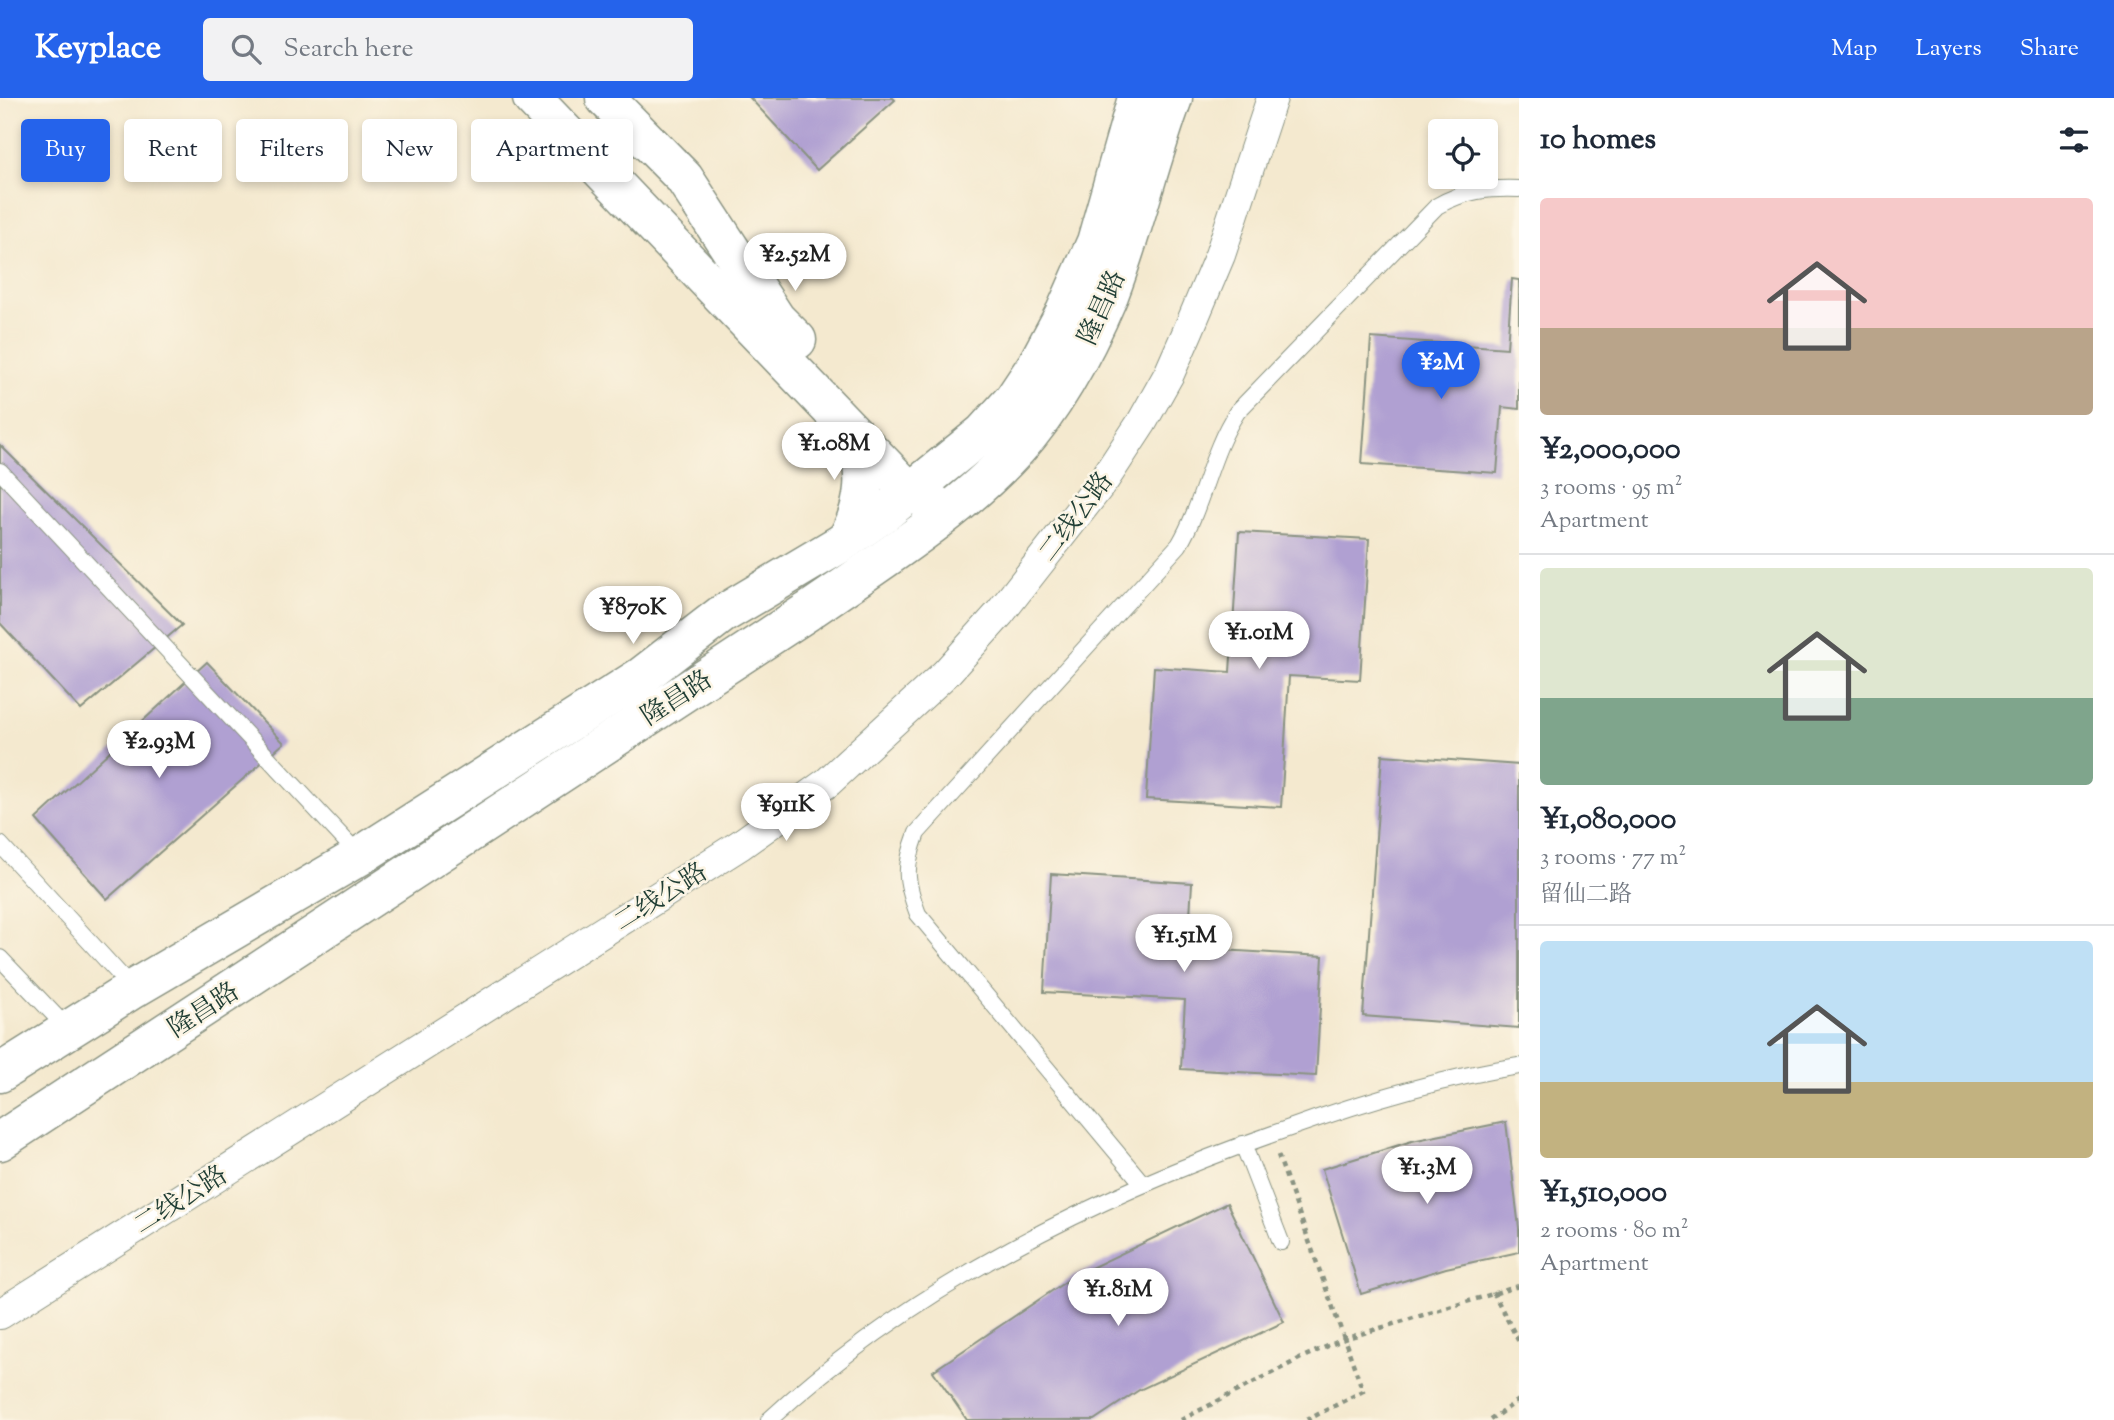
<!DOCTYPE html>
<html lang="en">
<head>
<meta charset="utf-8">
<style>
  :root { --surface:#fff; --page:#f2f2f3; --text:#1f2937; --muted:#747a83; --line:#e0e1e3; --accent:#2563eb }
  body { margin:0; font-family:"Sorts Mill Goudy","Noto Serif SC",serif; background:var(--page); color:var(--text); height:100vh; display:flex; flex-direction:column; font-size:26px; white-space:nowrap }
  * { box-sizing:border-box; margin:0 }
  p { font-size:23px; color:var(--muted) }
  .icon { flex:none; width:38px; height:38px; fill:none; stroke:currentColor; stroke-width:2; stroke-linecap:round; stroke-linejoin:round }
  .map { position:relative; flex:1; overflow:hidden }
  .panel { display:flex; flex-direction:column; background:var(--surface); width:595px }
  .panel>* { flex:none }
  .hud { position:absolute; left:21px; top:21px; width:665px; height:63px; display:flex; gap:14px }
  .buttons { position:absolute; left:1428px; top:21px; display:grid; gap:14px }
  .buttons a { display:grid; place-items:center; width:70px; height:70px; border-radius:7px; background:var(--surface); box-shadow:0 4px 10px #0003; font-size:35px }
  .price { position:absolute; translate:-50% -60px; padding:0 16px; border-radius:24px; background:#fff; color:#222; font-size:23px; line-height:46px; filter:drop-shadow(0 2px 4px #0008) }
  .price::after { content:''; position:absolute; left:50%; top:42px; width:21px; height:16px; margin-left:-10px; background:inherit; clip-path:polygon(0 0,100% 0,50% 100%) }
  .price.on { background:var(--accent); color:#fff }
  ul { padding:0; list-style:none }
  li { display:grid; align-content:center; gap:14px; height:371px; padding:0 21px }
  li+li { border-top:2px solid var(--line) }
  li span { display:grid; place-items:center; height:217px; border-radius:7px; color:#555 }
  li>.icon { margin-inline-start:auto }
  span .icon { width:126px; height:126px; fill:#fffc; stroke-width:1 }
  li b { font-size:30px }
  h2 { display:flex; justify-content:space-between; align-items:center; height:84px; padding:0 21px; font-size:30px }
  .chip { padding:0 24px; border-radius:7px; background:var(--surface); box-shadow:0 4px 10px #0003; font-size:24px; line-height:63px }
  .chip.on { background:var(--accent); color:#fff }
  header { display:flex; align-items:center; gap:42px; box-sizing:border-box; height:98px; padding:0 35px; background:var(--accent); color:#fff }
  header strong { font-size:33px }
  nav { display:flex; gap:38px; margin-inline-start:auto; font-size:24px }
  .search { width:490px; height:63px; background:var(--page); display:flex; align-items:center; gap:18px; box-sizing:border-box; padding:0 24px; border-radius:7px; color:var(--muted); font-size:26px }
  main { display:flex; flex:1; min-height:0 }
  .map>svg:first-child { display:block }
  .building { fill:#b0a0d2 }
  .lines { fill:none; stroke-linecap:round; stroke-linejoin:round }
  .service-casing { stroke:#8a9382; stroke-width:18 }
  .minor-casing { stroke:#8a9382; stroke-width:32 }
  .tertiary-casing { stroke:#8a9382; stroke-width:41 }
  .path { stroke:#8a9382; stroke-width:4.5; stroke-dasharray:5 5; stroke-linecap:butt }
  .service { stroke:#fff; stroke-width:16 }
  .minor { stroke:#fff; stroke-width:30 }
  .tertiary { stroke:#fff; stroke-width:38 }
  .labels { text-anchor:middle; stroke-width:5; stroke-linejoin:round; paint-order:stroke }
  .street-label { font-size:26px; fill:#1f3d34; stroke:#fcf5e5 }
</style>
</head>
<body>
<header>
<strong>Keyplace</strong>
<div class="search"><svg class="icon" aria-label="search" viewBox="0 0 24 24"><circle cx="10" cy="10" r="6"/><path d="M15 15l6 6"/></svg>Search here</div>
<nav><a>Map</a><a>Layers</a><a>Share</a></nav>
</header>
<main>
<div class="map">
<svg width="1519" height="1322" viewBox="0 0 1519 1322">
  <rect width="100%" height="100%" fill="#fcf5e5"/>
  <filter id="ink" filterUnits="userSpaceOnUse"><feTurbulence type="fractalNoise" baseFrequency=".0143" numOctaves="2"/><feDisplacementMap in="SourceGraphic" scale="14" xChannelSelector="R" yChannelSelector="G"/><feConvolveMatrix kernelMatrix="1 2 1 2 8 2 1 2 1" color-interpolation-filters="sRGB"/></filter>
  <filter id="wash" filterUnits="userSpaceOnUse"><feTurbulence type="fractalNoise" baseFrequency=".00686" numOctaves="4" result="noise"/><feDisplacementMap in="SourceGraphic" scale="28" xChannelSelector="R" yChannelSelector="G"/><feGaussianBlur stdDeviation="1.57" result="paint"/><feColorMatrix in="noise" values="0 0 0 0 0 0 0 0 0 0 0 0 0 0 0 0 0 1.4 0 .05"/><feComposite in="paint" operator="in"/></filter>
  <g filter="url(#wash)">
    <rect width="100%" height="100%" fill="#f4e9cf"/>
    <g id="blocks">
      <g class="building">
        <polygon points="750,0 893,0 895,2 817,72"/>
        <polygon points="1512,181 1519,182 1519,311 1502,309 1497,375 1362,366 1371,240 1507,250"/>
        <polygon points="0,347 182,527 81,612 0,525"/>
        <polygon points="1239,434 1369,441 1360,582 1289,578 1281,709 1146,701 1154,569 1230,574"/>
        <polygon points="207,564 284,645 107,801 36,721"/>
        <polygon points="1382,657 1519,667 1519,930 1363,918"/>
        <polygon points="1051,776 1192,785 1188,850 1323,858 1316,978 1181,971 1185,902 1044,894"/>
        <polygon points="1506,1024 1519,1130 1519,1154 1446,1170 1361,1196 1322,1071 1412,1043"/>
        <polygon points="1227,1105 1284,1224 1139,1292 1094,1322 967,1322 933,1273 1074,1178"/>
      </g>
    </g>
  </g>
  <g filter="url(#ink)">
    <use href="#blocks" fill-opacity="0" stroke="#8a9382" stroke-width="2"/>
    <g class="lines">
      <g class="service-casing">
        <g id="service">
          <polyline points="0,373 359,757"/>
          <polyline points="0,746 133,891"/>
          <polyline points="0,860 68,931"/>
          <polyline points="1243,1046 1281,1144"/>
          <path d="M1143 1086 918 816C905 781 904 770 917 735L1179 447C1204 405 1210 355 1237 314L1437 108C1465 92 1488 90 1519 91"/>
          <path d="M769 1322C915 1187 1097 1097 1284 1032 1359 1005 1439 980 1519 968"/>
        </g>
      </g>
      <g class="minor-casing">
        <polyline id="minor" points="0,1216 740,747 828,684 946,575 1000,515 1104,382 1142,324 1169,276 1188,233 1220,157 1272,0"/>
      </g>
      <g class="tertiary-casing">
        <g id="tertiary">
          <polyline points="532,0 910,394 933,405"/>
          <polyline points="605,0 684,80 776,221 797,242"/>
          <path d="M847 441C865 408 871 369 850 335"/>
          <polyline points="0,975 133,891 360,758 642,578 721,517 840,446 883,416 983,335 1013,302 1037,266 1065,214 1096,144 1137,0"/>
          <path d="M0 1043 807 514C878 465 959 415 1017 351 1056 308 1086 251 1109 197 1134 133 1149 65 1173 0"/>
        </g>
      </g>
      <g class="path">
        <polyline points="1278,1057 1363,1293 1307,1322"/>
        <polyline points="1493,1194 1519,1244"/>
        <polyline points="1181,1322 1303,1259 1344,1241 1519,1188"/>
        <polyline points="1490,1322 1519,1302"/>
      </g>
      <use href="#service" class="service"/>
      <use href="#minor" class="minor"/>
      <use href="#tertiary" class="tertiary"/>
    </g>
  </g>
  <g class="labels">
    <g class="street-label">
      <text transform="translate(1101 209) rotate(-66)" y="9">隆昌路</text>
      <text transform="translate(1075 418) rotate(-53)" y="9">二线公路</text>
      <text transform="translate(676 599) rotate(-33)" y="9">隆昌路</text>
      <text transform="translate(660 798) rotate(-32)" y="9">二线公路</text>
      <text transform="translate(203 911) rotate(-33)" y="9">隆昌路</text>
      <text transform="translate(180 1101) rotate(-32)" y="9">二线公路</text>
    </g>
  </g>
</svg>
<div class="buttons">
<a><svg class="icon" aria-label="locate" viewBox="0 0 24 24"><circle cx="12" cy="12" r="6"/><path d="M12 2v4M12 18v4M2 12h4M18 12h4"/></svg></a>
</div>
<b class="price" style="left:795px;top:195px">¥2.52M</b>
<b class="price on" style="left:1441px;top:303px">¥2M</b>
<b class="price" style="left:834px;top:384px">¥1.08M</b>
<b class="price" style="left:633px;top:548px">¥870K</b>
<b class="price" style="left:1259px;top:573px">¥1.01M</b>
<b class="price" style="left:159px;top:682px">¥2.93M</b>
<b class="price" style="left:786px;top:745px">¥911K</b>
<b class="price" style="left:1184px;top:876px">¥1.51M</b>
<b class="price" style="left:1427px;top:1108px">¥1.3M</b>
<b class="price" style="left:1118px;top:1230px">¥1.81M</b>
<div class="hud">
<a class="chip on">Buy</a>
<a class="chip">Rent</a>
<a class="chip">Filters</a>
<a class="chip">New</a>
<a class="chip">Apartment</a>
</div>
</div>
<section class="panel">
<h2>10 homes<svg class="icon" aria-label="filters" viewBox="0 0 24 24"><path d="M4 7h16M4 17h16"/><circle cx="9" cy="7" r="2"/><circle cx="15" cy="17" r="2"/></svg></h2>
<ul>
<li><span style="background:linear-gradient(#f6c9c9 60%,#b9a48a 0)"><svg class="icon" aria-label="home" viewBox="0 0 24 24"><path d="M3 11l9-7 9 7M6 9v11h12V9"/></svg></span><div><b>¥2,000,000</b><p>3 rooms · 95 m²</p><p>Apartment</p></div></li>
<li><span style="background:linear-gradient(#dfe7d0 60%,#7fa58c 0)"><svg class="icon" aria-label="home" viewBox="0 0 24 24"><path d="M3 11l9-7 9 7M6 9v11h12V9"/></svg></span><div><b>¥1,080,000</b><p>3 rooms · 77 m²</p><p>留仙二路</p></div></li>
<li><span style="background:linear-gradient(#bfe0f5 65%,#c2b280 0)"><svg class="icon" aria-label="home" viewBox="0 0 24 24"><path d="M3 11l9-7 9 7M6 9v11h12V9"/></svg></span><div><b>¥1,510,000</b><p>2 rooms · 80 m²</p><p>Apartment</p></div></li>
</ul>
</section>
</main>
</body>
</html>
